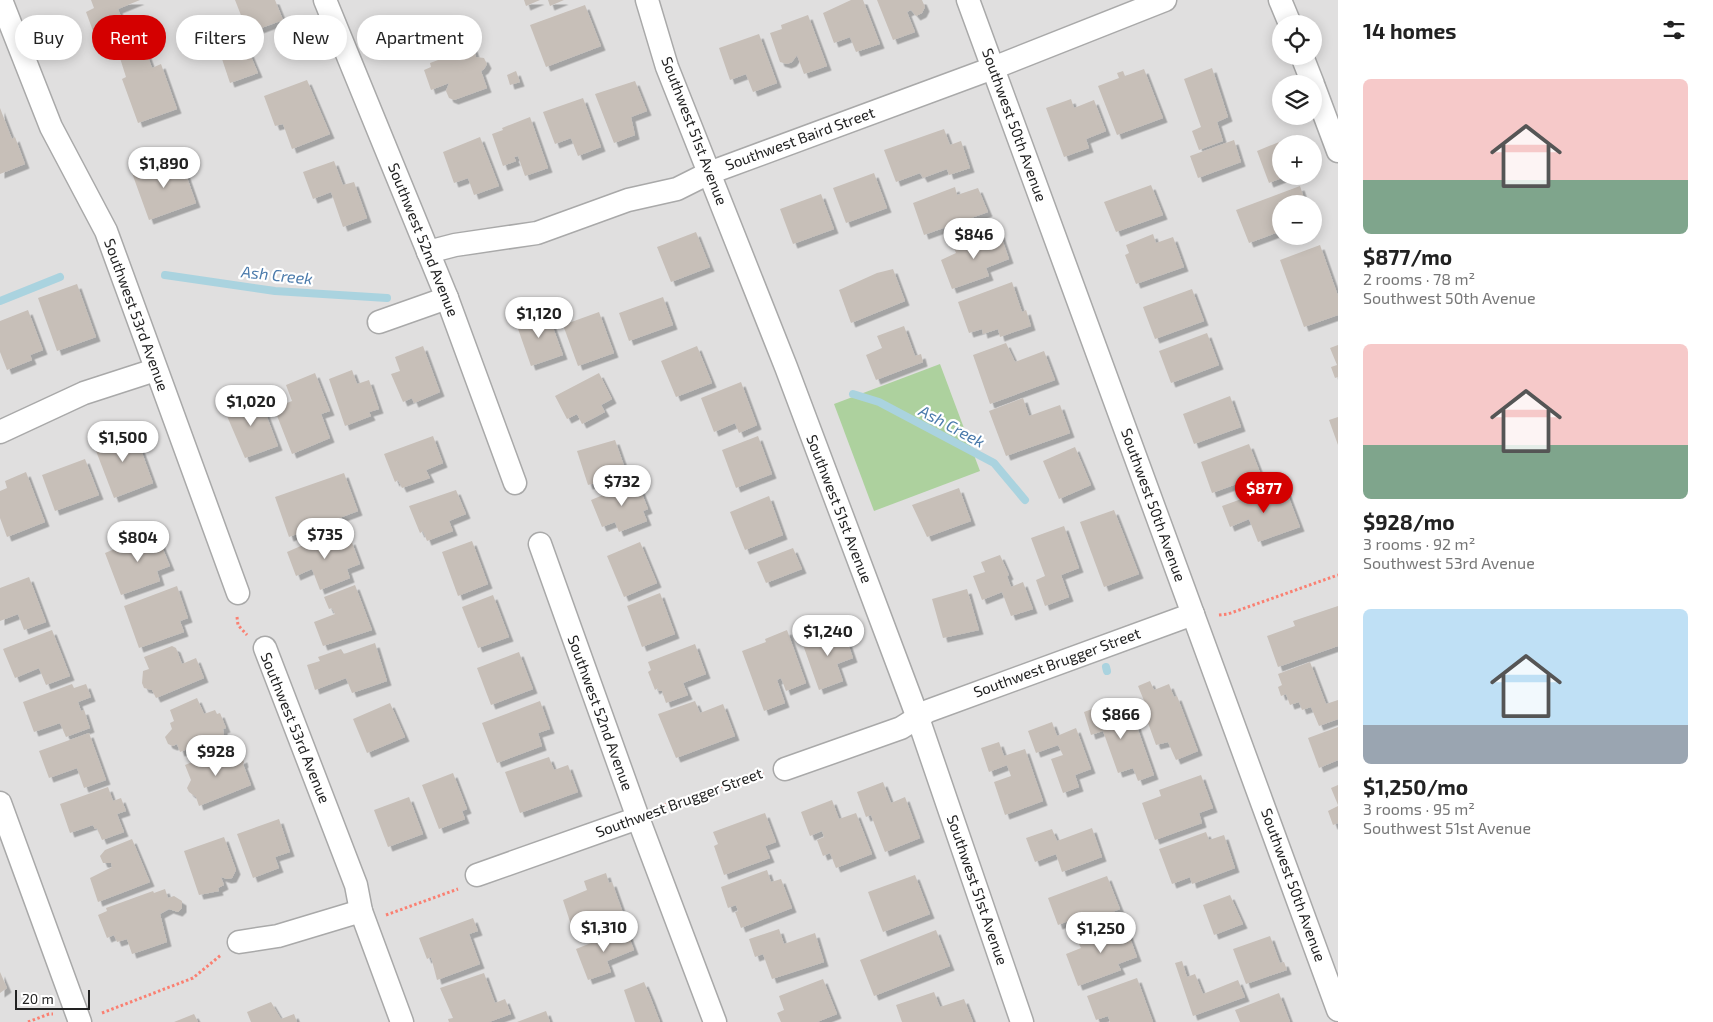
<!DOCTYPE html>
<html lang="en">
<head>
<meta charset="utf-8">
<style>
  :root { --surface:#fff; --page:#f2f2f2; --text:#222; --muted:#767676; --accent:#d40000 }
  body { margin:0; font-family:"Exo 2",sans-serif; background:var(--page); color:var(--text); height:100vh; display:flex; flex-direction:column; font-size:19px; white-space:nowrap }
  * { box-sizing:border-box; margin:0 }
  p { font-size:16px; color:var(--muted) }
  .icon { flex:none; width:28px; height:28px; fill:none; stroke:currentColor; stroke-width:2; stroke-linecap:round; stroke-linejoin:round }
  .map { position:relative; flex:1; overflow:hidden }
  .drawer { display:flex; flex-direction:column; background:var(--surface); width:375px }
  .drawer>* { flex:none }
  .guide { position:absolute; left:15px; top:15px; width:475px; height:45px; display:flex; gap:10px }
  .controls { position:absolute; left:1272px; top:15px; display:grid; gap:10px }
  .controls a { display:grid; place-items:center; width:50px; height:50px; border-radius:50%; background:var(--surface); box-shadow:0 2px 12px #0003; font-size:25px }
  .scale { position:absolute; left:15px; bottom:12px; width:75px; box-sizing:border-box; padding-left:5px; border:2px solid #222; border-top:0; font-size:14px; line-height:18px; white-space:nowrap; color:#222; -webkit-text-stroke:4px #fff; paint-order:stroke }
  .price { position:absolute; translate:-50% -42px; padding:0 11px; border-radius:18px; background:#fff; color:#222; font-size:16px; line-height:32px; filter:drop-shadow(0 1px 2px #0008) }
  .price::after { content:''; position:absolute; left:50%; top:30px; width:15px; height:11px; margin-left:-8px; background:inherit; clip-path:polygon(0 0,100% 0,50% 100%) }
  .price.active { background:var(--accent); color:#fff }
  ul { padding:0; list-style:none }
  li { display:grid; align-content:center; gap:10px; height:265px; padding:0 25px }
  li span { display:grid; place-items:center; height:155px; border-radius:8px; color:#555 }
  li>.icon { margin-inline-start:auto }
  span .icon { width:90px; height:90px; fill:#fffc; stroke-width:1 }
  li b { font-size:21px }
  h2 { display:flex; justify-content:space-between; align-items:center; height:60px; padding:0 25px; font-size:21px }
  .tag { padding:0 18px; border-radius:22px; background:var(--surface); box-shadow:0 2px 12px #0003; font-size:18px; line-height:45px }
  .tag.active { background:var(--accent); color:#fff }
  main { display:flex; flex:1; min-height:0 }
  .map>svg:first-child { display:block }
  .residential { fill:#e0dfdf; fill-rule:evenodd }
  .forest { fill:#add19e }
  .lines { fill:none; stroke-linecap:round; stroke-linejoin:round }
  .stream { stroke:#aad3df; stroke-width:8 }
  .building { fill:#c7bfb8; filter:url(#shadow) }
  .street-casing { stroke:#a9a9a9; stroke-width:25 }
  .path { stroke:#fa8072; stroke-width:3; stroke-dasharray:2.5 2.5; stroke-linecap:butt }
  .street { stroke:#fff; stroke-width:22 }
  .labels { text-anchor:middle; stroke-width:4.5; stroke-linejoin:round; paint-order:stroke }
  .street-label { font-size:15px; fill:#222; stroke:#fff }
  .water-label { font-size:16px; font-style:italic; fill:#4a7aab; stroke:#fff }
</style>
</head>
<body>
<main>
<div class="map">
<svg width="1338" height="1022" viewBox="0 0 1338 1022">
  <defs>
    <filter id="shadow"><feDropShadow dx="4.5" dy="4.5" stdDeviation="0" flood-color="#0004"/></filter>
  </defs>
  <rect width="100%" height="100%" fill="#f2efe9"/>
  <path class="residential" d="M0 0H1338V1022H0ZM1281 24H1314V56H1281ZM1281 84H1314V116H1281ZM1281 144H1314V176H1281ZM1281 204H1314V236H1281Z"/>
  <polygon class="forest" points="940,364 980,471 874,511 834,404"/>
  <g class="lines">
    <g class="stream">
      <polyline points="165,275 275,291 387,298"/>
      <polyline points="0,301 60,277"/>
      <polyline points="853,394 879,402 994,463 1025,500"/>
      <polyline points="1106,667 1107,671"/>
    </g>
  </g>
  <g class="building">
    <polygon points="91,0 140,0 118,9 126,30 97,42 86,12 94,8"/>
    <polygon points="235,0 275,0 283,20 248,33"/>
    <polygon points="524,0 540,0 526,6"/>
    <polygon points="548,0 564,0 550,6"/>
    <polygon points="851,0 863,0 880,44 856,52 850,37 834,43 823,13"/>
    <polygon points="877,0 922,0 925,7 922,13 916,16 911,10 907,12 915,32 893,40"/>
    <polygon points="585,5 601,46 546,67 530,25"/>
    <polygon points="808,15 827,66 804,74 797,55 792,62 787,64 780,62 770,33 782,29 781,25"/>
    <polygon points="759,34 777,83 753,92 746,74 730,80 719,48"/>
    <polygon points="244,40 258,73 230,83 219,50"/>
    <polygon points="144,46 152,68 161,64 177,109 138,123 122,79 126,77 119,55"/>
    <polygon points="473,47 476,57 484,58 487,64 484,69 481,71 487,88 454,100 449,98 446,91 449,83 431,90 424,70 431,67 430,63"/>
    <polygon points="1212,68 1228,117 1217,122 1223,141 1199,150 1192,131 1201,127 1184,79"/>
    <polygon points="1144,69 1163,118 1117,135 1098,86 1119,78 1117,73 1123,71 1125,76"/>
    <polygon points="516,71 520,82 510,85 507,75"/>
    <polygon points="307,80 330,134 292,149 283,124 275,126 264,96"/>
    <polygon points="635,81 647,111 631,117 635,135 614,143 595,94"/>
    <polygon points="583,98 601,147 578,156 571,138 555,144 543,112"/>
    <polygon points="1071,99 1074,108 1094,100 1106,131 1086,139 1089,148 1064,157 1046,108"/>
    <polygon points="0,108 12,139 15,137 25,164 0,174"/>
    <polygon points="530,117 548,168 525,176 518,156 514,157 516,161 503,166 492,134 503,130 502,128"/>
    <polygon points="944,129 950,145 961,141 970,168 949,175 947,169 923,178 920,173 896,182 884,150"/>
    <polygon points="1296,135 1299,144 1281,144 1281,176 1287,176 1269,183 1257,151"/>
    <polygon points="480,137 499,186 474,195 468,178 454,183 443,152"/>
    <polygon points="1234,140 1241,162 1198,178 1190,156"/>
    <polygon points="174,158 177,168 183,166 196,203 149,220 132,173"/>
    <polygon points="334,161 343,185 354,182 367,218 343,227 331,192 313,199 303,172"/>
    <polygon points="874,173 887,208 846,223 833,188"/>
    <polygon points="1151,185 1163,215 1116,232 1104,202"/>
    <polygon points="1300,186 1306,204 1281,204 1281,231 1249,243 1236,210"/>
    <polygon points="955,187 957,195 978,188 988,212 924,235 913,203"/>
    <polygon points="821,194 834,229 793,244 780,209"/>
    <polygon points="696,232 710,267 671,282 657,247"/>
    <polygon points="1000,233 1009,259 986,268 989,276 952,289 941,260 956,253 954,248"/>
    <polygon points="1153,234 1156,243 1173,237 1184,267 1136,284 1125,255 1129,253 1126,245"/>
    <polygon points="1320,245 1338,296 1338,315 1304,327 1280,260"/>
    <polygon points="893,269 905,301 851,323 839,290 877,273"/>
    <polygon points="1012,282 1022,312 1026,310 1031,326 1000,337 998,329 983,334 982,329 969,333 958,302"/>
    <polygon points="77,284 96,337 57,351 38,298"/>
    <polygon points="1192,289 1204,321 1155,339 1143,307"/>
    <polygon points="663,297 673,325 629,341 619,313"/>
    <polygon points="28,310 43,350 30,355 32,360 7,370 0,352 0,321"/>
    <polygon points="547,311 563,355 531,366 516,323"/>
    <polygon points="599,312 614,353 578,366 563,325"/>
    <polygon points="904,326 915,356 921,354 923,362 876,380 866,355 882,348 877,336"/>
    <polygon points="1207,333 1219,365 1171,383 1159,351"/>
    <polygon points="1006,343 1015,362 1044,351 1055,380 990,404 973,355"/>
    <polygon points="1338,345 1338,377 1335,378 1331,367 1337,365 1330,348"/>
    <polygon points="423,346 440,392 414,403 412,398 403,402 391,374 400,371 395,357"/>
    <polygon points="697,346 712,383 676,397 661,361"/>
    <polygon points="352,370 357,384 369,380 379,409 369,412 371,416 345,426 329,379"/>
    <polygon points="315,373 330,411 321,414 330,438 292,454 274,408 292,401 286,385"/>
    <polygon points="599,373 612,399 601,405 605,412 582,424 577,414 567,419 555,396"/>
    <polygon points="741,382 757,425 739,433 735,423 714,432 701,398"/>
    <polygon points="259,396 278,446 245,458 224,409"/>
    <polygon points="1230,396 1241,427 1194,444 1183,414"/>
    <polygon points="1023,398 1029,416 1060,405 1070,433 1006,456 989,411"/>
    <polygon points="1338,417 1338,445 1329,420"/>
    <polygon points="133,428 153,483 114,498 93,443"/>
    <polygon points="433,436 443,463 426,470 430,478 402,488 398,480 395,482 384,454"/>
    <polygon points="758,436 772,474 736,488 722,450"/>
    <polygon points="615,440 627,474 588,485 577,451"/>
    <polygon points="1249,444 1261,475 1212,493 1201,462"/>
    <polygon points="1075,447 1091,485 1059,499 1043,461"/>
    <polygon points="85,459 99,495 55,511 42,475"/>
    <polygon points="26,472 45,522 7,537 0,518 0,491 7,488 5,481"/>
    <polygon points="344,473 358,511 289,537 275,497"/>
    <polygon points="637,481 648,509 643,511 647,521 619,532 615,522 602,527 591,500"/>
    <polygon points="959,488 971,521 927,537 912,505"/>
    <polygon points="456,490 466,514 449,521 453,531 427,541 423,531 420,533 409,506"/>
    <polygon points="1286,490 1300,527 1258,542 1249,519 1230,527 1222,506 1261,492 1264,498"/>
    <polygon points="769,496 783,535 745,550 730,512"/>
    <polygon points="1114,510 1139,574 1104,587 1080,522"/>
    <polygon points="1064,526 1079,568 1061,575 1069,597 1045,606 1036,580 1045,576 1031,538"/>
    <polygon points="335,531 341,544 351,540 360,564 347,569 350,578 320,590 312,569 296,576 287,552"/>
    <polygon points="156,532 170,566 157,571 160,581 121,595 105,553"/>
    <polygon points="472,541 488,584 458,596 442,552"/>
    <polygon points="640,542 657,583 624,597 607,556"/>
    <polygon points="793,548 802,569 766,583 757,562"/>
    <polygon points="1000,555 1009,575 1007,576 1011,587 1023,582 1033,609 1011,616 1002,592 982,600 973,576 985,572 981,562"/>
    <polygon points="29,577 46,622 24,630 18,614 0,621 0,588"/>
    <polygon points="355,585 372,630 323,646 314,622 335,614 332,608 329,609 324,597"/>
    <polygon points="177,586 188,618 180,621 184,632 139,648 124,606"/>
    <polygon points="967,589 979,630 943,638 932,599"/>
    <polygon points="660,593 675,634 642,647 627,606"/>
    <polygon points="493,595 509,637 478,648 462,607"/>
    <polygon points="1338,606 1338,646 1278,667 1267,636 1295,626 1293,621"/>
    <polygon points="843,629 853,658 837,664 843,681 819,690 802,642"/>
    <polygon points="52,630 70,676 46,685 39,668 15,678 3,649"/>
    <polygon points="787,630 806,683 786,691 781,678 777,680 785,703 764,711 742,651 766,642 765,639"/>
    <polygon points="375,643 387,681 352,693 346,678 315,690 307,665 320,661 318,657 341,649 344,654"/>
    <polygon points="695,644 706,674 683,683 688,695 666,703 662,691 659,691 658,688 655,690 648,672 651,670 648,662"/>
    <polygon points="172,646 176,648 182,664 196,658 204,678 156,698 152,690 144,688 142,683 143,671 149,669 144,657"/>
    <polygon points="519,652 533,689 491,705 477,668"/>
    <polygon points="1310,662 1326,704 1338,700 1338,719 1319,726 1311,707 1302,710 1299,702 1290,705 1286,694 1281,696 1278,687 1282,685 1278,674"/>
    <polygon points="1150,681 1154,690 1169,684 1174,697 1177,696 1198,751 1176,760 1168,742 1156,745 1143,709 1147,708 1138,686"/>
    <polygon points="72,684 74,688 86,684 91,697 78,702 81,711 84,710 90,728 66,737 60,723 34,732 23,702"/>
    <polygon points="197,698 204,714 215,710 217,714 220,713 226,728 223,729 224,735 180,752 177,744 173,746 168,744 165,737 172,729 170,723 174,721 170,710"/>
    <polygon points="540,701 550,729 538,733 542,746 497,763 482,723"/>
    <polygon points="695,701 700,713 723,704 735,736 676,758 658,714"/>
    <polygon points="390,703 405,737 367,753 353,719"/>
    <polygon points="1108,703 1113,716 1131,710 1154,775 1138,781 1133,768 1118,773 1103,731 1091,735 1084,712"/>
    <polygon points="1052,722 1057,736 1076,728 1091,769 1075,775 1079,787 1063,793 1051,759 1063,755 1058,745 1036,753 1028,731"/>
    <polygon points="1338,727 1338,760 1319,768 1308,738"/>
    <polygon points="89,733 106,780 84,788 77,768 49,778 39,751"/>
    <polygon points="999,742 1004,756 1025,749 1043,801 1005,815 994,782 1011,776 1007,765 989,772 981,748"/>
    <polygon points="219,751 227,756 230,763 243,758 244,763 243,764 251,785 199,806 196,797 189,792 187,788 191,780 185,765"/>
    <polygon points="549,757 554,770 568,765 578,792 520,813 505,772"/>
    <polygon points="453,773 467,809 462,811 465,819 439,829 422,785"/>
    <polygon points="1201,775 1213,808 1199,813 1202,823 1155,840 1142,803 1161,796 1159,790"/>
    <polygon points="883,782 891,803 905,797 920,838 885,852 871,815 866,817 857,792"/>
    <polygon points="1338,785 1338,805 1331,788"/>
    <polygon points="108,787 113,801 121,798 126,811 117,814 124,832 102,840 97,828 95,829 93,825 70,833 60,804"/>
    <polygon points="409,797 423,834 388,847 374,810"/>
    <polygon points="832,800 839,819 856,813 872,854 836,868 830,853 823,856 817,840 824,837 822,831 810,836 801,812"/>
    <polygon points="1338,806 1338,823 1333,825 1328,811"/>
    <polygon points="765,813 776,842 765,846 770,858 724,875 714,846 718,844 713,832"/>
    <polygon points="279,819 290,852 275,857 279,868 253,878 237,834"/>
    <polygon points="1092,828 1102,857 1062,872 1056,854 1035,862 1026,838 1052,829 1057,841"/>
    <polygon points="1206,832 1209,840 1224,835 1235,868 1192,884 1190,877 1172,884 1159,849"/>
    <polygon points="224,837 236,870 232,878 227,879 221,877 224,885 218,888 219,891 199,895 184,851"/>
    <polygon points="132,839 150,882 98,902 90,878 112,867 111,863 103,863 100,856 105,850"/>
    <polygon points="767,870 771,882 781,879 792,908 741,928 735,912 738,911 736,905 728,908 721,887"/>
    <polygon points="606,873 609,883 612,882 623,913 573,931 563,900 587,890 584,881"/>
    <polygon points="915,875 930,914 883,932 868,892"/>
    <polygon points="1107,876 1120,909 1087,922 1084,915 1058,925 1048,898"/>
    <polygon points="165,889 168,898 174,896 182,901 182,908 178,912 169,909 160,914 167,942 132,954 127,939 117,942 114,935 107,938 98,915 107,911 106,908 153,891 154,893"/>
    <polygon points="1230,895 1243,924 1214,935 1203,905"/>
    <polygon points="473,918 478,931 469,934 480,964 437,980 431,957 427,959 419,938"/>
    <polygon points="1124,922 1137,957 1118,964 1121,970 1078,986 1066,954 1081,948 1077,940"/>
    <polygon points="626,929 634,950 607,961 611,972 588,980 576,949"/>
    <polygon points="779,929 784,944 815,933 824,962 772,979 763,954 755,957 749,939"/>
    <polygon points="936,930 950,966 874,996 860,960"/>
    <polygon points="1270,936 1280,963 1284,962 1287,970 1246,984 1233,949"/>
    <polygon points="1182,961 1187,977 1195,974 1203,994 1238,980 1245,997 1193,1016 1175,963"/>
    <polygon points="0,972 7,988 0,993"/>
    <polygon points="484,973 495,1003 505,999 511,1014 489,1022 449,1022 448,1019 453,1018 440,988"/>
    <polygon points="1137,978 1153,1022 1110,1022 1108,1016 1096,1020 1087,996"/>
    <polygon points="823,979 837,1014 817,1022 781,1022 777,1013 784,1010 779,996"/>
    <polygon points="644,982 650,996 660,1022 635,1022 624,990"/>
    <polygon points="934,992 940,1007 964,999 973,1022 902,1022 896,1005"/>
    <polygon points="1279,993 1290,1022 1240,1022 1235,1010"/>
    <polygon points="271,1002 281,1019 294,1014 297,1022 251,1022 247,1012"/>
    <polygon points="546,1011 550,1022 517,1022"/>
    <polygon points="194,1014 198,1022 174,1022"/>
  </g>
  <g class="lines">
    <g class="street-casing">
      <g id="street">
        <polyline points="1,0 51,127 106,231 238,593"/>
        <polyline points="325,0 447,298 515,483"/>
        <polyline points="647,0 667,67 786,367 918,718 1022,1022"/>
        <polyline points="968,0 1338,1010"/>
        <polyline points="1280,0 1290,24"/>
        <polyline points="1302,56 1313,84"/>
        <polyline points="1314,87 1338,151"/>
        <polyline points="428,252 455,245 537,233 628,200 677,189 709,173 993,68 1165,0"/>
        <polyline points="379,322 447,298"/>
        <polyline points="0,432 84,393 155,370"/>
        <polyline points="540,544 638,818 715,1022"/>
        <polyline points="265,648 356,885 361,911 402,1022"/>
        <polyline points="785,769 901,728 928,711 1193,614"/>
        <polyline points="0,803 80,1022"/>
        <polyline points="477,875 638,818"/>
        <polyline points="239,942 278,936 361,911"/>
      </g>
    </g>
    <g class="path">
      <polyline points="1219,615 1228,614 1338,575"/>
      <polyline points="237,617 238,625 247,635"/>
      <polyline points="659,807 717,787 740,784 763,772"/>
      <polyline points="386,915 458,889"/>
      <polyline points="102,1013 193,978 221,955"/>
      <polyline points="28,1022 49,1014 53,1014"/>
    </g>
    <use href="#street" class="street"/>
  </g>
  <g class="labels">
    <g class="street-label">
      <text transform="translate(1014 125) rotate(70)" y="5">Southwest 50th Avenue</text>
      <text transform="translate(694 131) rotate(69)" y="5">Southwest 51st Avenue</text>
      <text transform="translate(800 139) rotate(-20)" y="5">Southwest Baird Street</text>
      <text transform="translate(423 240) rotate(68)" y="5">Southwest 52nd Avenue</text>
      <text transform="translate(136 315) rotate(70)" y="5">Southwest 53rd Avenue</text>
      <text transform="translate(1153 505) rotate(70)" y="5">Southwest 50th Avenue</text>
      <text transform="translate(839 509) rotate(69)" y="5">Southwest 51st Avenue</text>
      <text transform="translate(1057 663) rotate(-20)" y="5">Southwest Brugger Street</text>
      <text transform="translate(600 713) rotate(70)" y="5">Southwest 52nd Avenue</text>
      <text transform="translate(295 728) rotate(68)" y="5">Southwest 53rd Avenue</text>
      <text transform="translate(679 803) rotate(-20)" y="5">Southwest Brugger Street</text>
      <text transform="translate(1293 885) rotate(70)" y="5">Southwest 50th Avenue</text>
      <text transform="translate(977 890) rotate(71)" y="5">Southwest 51st Avenue</text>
    </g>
    <g class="water-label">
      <text transform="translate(277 275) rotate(6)" y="6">Ash Creek</text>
      <text transform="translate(952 426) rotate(28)" y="6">Ash Creek</text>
    </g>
  </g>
</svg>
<div class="controls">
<a><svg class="icon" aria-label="locate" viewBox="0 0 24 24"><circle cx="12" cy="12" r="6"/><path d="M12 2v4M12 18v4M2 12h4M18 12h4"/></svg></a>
<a><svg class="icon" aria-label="layers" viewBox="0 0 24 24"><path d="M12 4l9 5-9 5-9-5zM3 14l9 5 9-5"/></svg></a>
<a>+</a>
<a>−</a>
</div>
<div class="scale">20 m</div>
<b class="price" style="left:164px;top:189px">$1,890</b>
<b class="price" style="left:974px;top:260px">$846</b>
<b class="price" style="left:539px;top:339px">$1,120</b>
<b class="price" style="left:251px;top:427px">$1,020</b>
<b class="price" style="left:123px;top:463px">$1,500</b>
<b class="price" style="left:622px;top:507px">$732</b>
<b class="price active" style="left:1264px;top:514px">$877</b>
<b class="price" style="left:325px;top:560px">$735</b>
<b class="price" style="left:138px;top:563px">$804</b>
<b class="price" style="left:828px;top:657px">$1,240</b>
<b class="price" style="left:1121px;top:740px">$866</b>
<b class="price" style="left:216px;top:777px">$928</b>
<b class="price" style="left:604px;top:953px">$1,310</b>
<b class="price" style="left:1101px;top:954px">$1,250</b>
<div class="guide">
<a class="tag">Buy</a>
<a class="tag active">Rent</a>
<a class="tag">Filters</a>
<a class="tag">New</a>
<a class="tag">Apartment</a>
</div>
</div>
<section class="drawer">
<h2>14 homes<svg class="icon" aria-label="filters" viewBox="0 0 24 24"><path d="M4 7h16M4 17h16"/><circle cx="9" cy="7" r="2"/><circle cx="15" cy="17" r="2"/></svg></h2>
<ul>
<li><span style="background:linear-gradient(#f6c9c9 65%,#7fa58c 0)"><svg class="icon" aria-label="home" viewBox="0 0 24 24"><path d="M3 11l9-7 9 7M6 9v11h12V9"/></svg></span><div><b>$877/mo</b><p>2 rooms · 78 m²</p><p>Southwest 50th Avenue</p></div></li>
<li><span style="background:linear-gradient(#f6c9c9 65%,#7fa58c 0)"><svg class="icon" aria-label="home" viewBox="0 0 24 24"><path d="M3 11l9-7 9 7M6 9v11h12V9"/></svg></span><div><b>$928/mo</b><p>3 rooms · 92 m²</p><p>Southwest 53rd Avenue</p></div></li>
<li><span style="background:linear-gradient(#bfe0f5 75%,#9aa5b1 0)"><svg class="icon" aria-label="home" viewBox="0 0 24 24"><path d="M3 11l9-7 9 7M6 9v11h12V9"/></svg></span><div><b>$1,250/mo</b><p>3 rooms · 95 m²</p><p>Southwest 51st Avenue</p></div></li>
</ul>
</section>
</main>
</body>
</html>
